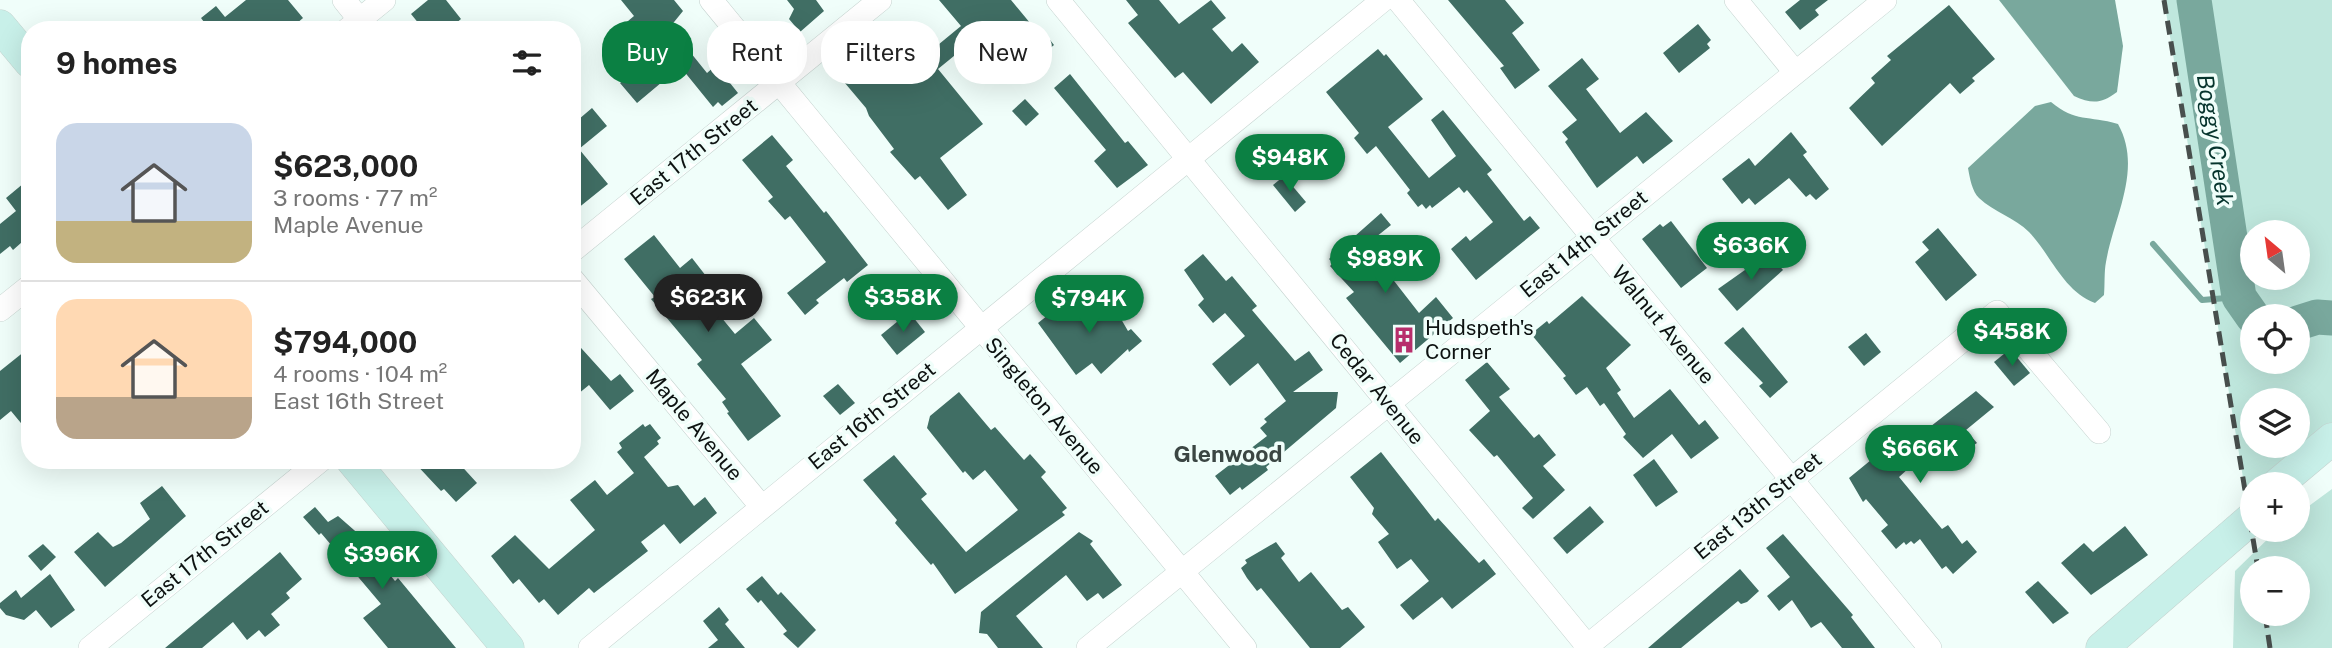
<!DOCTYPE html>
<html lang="en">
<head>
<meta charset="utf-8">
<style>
  :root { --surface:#fff; --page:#f6f6f6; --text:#222; --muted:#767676; --line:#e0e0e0; --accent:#0b8043 }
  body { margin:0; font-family:"Public Sans",sans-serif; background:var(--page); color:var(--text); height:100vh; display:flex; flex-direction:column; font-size:26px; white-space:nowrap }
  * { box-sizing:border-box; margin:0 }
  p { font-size:23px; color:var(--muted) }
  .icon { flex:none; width:38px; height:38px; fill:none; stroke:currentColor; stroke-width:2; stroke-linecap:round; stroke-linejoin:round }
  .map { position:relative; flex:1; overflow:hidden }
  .side { position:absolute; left:21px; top:21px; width:560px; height:448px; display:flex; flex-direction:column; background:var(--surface); border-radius:28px; box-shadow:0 7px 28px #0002 }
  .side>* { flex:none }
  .guide { position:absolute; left:602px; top:21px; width:665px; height:63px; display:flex; gap:14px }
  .needle { width:46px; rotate:331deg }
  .buttons { position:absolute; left:2240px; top:220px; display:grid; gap:14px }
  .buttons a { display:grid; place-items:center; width:70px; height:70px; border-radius:50%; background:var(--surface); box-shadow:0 7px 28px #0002; font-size:35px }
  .price { position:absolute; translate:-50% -60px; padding:0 16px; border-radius:24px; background:var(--accent); color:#fff; font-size:23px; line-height:46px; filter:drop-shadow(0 2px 4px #0008) }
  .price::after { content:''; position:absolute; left:50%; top:42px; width:21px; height:16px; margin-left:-10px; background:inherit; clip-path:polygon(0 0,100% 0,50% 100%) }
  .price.on { background:#222; color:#fff }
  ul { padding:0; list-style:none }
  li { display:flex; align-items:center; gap:21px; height:175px; padding:0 35px }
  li+li { border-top:2px solid var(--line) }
  li span { display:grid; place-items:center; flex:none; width:196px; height:140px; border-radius:21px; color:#555 }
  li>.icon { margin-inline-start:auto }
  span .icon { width:84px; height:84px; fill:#fffc; stroke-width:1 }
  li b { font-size:30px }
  h2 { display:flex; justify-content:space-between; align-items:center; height:84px; padding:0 35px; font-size:30px }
  .chip { padding:0 24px; border-radius:28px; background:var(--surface); box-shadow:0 7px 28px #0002; font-size:24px; line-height:63px }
  .chip.on { background:var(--accent); color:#fff }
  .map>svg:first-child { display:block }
  .green { fill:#bfe7dd; fill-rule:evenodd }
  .water { fill:#79a89d }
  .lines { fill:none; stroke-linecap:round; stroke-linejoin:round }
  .stream { stroke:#79a89d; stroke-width:6 }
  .river { stroke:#79a89d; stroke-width:35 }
  .building { fill:#406e64 }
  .street-casing { stroke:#c5d3cf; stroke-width:24 }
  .secondary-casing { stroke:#c5d3cf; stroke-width:33 }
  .street { stroke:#fff; stroke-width:23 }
  .secondary { stroke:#c8f0e9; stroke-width:32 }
  .rail { stroke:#484f4d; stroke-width:5; stroke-dasharray:14 7; stroke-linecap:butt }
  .labels { text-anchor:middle; stroke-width:7; stroke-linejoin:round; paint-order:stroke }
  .street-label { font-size:21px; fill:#0d1211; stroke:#f0fefa }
  .poi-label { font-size:21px; fill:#0d1211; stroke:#f0fefa; text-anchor:start }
  .water-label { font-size:23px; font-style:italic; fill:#06342d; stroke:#f0fefa }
  .neighbourhood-label { font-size:23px; font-weight:bold; fill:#3b4643; stroke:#f0fefa }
</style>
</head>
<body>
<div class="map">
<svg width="2332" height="648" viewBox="0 0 2332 648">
  <rect width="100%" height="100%" fill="#f0fefa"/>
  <g class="green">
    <path d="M2164 0H2332V454L2294 485H2252L2250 520ZM2252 233H2298V278H2252ZM2252 317H2298V362H2252ZM2252 401H2298V446H2252Z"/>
    <path d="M2332 489V648H2233L2235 571 2277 530H2298V514ZM2252 569H2298V614H2252Z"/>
  </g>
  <g class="water">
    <path d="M1999 0H2115L2123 46 2117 92C2101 104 2092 104 2074 96Z"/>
    <path d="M2051 102C2076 123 2088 115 2118 124 2143 169 2114 216 2106 262 2104 272 2105 284 2104 295L2095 303C2063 291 2051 255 2029 232 2015 218 1994 212 1979 198 1972 191 1970 179 1968 168L2035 106Z"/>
  </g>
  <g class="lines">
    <polyline class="stream" points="2153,244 2202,300 2239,297"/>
    <g class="river">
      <polyline points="2194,0 2239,297 2253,317"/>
      <polyline points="2298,323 2317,317 2332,318"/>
    </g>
  </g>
  <g class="building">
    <polygon points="246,0 288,0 303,18 289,30 210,30 201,18 216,6 225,17"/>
    <polygon points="428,0 446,0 461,19 448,30 424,30 411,14"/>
    <polygon points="621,0 674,0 683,11 670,27 707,73 722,60 737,78 730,83 738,93 722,106 718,102 713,107 683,70 676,75 674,72 637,103 620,83 650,59 622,26 634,16"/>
    <polygon points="787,0 816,0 824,11 800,32 789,19 794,9"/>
    <polygon points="939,0 1011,0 1035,29 1039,26 1054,45 1032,63 1027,56 1022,61 1005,39 988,53 976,38 938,69 983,124 940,158 967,195 948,210 920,176 915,180 890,152 894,149 869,116 866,108 839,76 866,53 882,71 915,41 927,54 961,26"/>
    <polygon points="1126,0 1159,0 1179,24 1211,0 1226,18 1212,29 1232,52 1242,43 1259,62 1211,104 1183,72 1175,78 1128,23 1138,15"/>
    <polygon points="1448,0 1505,0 1524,23 1512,33 1540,70 1515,89 1500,68 1504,66"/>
    <polygon points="1800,0 1828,0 1815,10 1819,15 1800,30 1785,12"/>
    <polygon points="1949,5 1995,59 1972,78 1975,81 1960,94 1950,83 1882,146 1849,108 1875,83 1871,78 1891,60 1887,56"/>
    <polygon points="1698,24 1711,40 1707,44 1710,48 1679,73 1663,53"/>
    <polygon points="1378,49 1384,56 1386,54 1423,99 1388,127 1429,178 1456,156 1431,120 1443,110 1492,170 1487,174 1524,221 1530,216 1540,228 1476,280 1451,249 1466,236 1470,241 1493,222 1467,190 1464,193 1459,187 1432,208 1430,205 1426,209 1422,204 1418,207 1407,193 1410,190 1376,146 1367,154 1354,138 1359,133 1326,92"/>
    <polygon points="1582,58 1599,79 1586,89 1620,133 1646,112 1673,141 1643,164 1637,156 1597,188 1565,142 1568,139 1562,132 1577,120 1548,86"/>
    <polygon points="1070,74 1125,143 1128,141 1148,165 1117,188 1094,161 1106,150 1054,88"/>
    <polygon points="1025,99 1039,114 1026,126 1012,111"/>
    <polygon points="592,108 607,126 579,149 608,184 572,213 572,125"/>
    <polygon points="1791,132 1807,152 1803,155 1829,189 1816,200 1810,194 1806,197 1789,178 1755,205 1749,198 1742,204 1722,179 1749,158 1755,166"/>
    <polygon points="772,135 793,160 786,166 824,213 826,211 868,265 847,282 844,278 816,300 819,303 805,315 787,293 826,262 790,216 785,220 768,201 773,197 742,160"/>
    <polygon points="1320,140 1330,153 1315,165 1306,152"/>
    <polygon points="1284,176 1306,202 1295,212 1273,185"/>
    <polygon points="30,178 30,235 13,250 10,246 0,254 0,224 16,211 6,198"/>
    <polygon points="1381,213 1391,225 1376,237 1384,245 1376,254 1377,259 1419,313 1436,297 1453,318 1400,363 1346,298 1354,292 1330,266 1333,263 1329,259"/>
    <polygon points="1671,221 1707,268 1681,288 1642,239 1660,224 1663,227"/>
    <polygon points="1938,228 1977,275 1946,301 1915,262 1929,250 1922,242"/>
    <polygon points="654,235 680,268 692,258 713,285 702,294 735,334 754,318 772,340 741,364 781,416 748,441 727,413 729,412 722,402 726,399 697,364 702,360 651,299 655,297 624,259"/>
    <polygon points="1769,253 1783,270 1737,311 1718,289"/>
    <polygon points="1203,254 1226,281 1232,276 1257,306 1252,310 1295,361 1309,351 1323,370 1293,392 1338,392 1336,408 1266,467 1268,470 1242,490 1240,487 1230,495 1215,476 1267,436 1260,428 1267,422 1264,419 1286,401 1258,363 1230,386 1212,364 1245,336 1225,313 1213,323 1198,305 1204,299 1184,270"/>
    <polygon points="1072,296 1087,314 1110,300 1128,331 1131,329 1142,341 1129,352 1128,349 1101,374 1092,363 1076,375 1038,323"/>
    <polygon points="1582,296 1631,345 1606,368 1621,390 1617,393 1634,418 1670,389 1699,425 1705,420 1719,438 1691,459 1672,434 1643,458 1623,437 1626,434 1604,403 1600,406 1587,387 1576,395 1563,378 1566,376 1531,334 1547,321 1549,324"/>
    <polygon points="909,312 925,332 897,355 881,335"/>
    <polygon points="1743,327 1788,382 1770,398 1759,386 1763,383 1724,343"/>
    <polygon points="1866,333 1881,352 1864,366 1848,347"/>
    <polygon points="572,338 611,381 620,374 634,391 610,410 589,385 572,399"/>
    <polygon points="30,347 30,434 11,411 0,420 0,371"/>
    <polygon points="2010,349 2030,373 2014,386 1994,362"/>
    <polygon points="1487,362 1510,389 1499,397 1534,438 1539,434 1556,455 1543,466 1565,490 1533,519 1522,508 1533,498 1497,455 1494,457 1469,430 1490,411 1465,380"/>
    <polygon points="838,384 855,403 840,415 823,396"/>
    <polygon points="1976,391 1994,407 1966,430 1977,443 1952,459 1938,442 1899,477 1942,529 1948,525 1962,544 1967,540 1977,552 1953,574 1946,566 1942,569 1920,539 1914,544 1911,541 1906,545 1904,542 1896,549 1881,531 1888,525 1866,499 1863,502 1849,478 1893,442 1897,447 1905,440 1908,444"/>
    <polygon points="959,392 991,430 995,427 1024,460 1030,454 1046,472 1041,477 1067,508 1062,512 1065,515 955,594 933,563 931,565 895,523 897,520 863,480 894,455 927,494 921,499 966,552 1018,510 985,470 973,480 965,471 963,473 927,428 930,416"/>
    <polygon points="643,424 645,427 650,424 661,438 657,441 659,444 644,457 668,487 678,485 694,506 705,497 717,513 680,544 664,524 641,542 648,551 594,593 589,588 558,615 544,599 539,603 519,579 513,584 491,556 515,535 549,569 595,530 570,500 595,480 607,495 634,473 617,452 622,448 619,443"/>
    <polygon points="1381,452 1435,521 1438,518 1479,563 1484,559 1496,574 1452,609 1442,597 1413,620 1400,605 1429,581 1411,559 1397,569 1378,542 1389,534 1372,514 1374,508 1350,477"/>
    <polygon points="1654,459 1678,492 1656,507 1633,475"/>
    <polygon points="412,460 456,460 477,483 456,502 444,489 441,491"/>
    <polygon points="162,486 186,516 105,587 74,552 98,532 113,547 121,543 150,519 140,503"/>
    <polygon points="1590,506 1604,522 1567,554 1553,538"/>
    <polygon points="315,507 328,522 338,516 362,537 373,554 395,581 398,578 456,648 388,648 363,618 381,604 321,533 319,535 303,517"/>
    <polygon points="2125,526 2148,555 2091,595 2061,563 2084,543 2093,552"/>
    <polygon points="1079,532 1093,541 1090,544 1122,585 1103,599 1098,593 1087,601 1066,575 1016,616 1043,648 998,648 987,634 979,633 981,612"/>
    <polygon points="1783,534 1847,608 1853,615 1851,617 1875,648 1842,648 1821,622 1811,628 1792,600 1779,611 1767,596 1790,577 1766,548"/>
    <polygon points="1276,542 1285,554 1281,558 1299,582 1311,572 1342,610 1348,607 1365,627 1340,648 1310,648 1261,588 1257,591 1247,578 1241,568 1247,563 1245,560"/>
    <polygon points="43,544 56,557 41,571 28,556"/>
    <polygon points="280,552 302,579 286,593 290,598 271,614 280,625 265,637 259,630 247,640 233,622 202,648 165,648"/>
    <polygon points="1740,569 1759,591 1747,602 1741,604 1738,601 1681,648 1648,648"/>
    <polygon points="50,574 75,610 51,628 36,610 24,620 6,615 0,608 0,603 16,590 21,598"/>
    <polygon points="762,576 778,595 781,592 816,630 798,648 783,634 787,631 761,600 758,603 746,589"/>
    <polygon points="2038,581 2069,613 2053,624 2025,592"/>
    <polygon points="719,607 729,620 725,624 745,648 708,648 718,640 703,621"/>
  </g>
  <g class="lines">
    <g class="street-casing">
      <g id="street">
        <polyline points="344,0 368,30"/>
        <polyline points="711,0 1245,648"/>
        <polyline points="1058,0 1589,648"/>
        <polyline points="1398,0 1930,648"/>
        <polyline points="1736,0 1795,72"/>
        <polyline points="347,30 384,0"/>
        <polyline points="572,251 880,0"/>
        <polyline points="572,279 761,506"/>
        <polyline points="0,310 30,286"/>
        <polyline points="90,648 321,460"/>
        <polyline points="590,648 1383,0"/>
        <polyline points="1088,648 1885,0"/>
        <polyline points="1585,648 1997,312 2099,432"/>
      </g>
    </g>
    <g class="secondary-casing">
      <g id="secondary">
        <polyline points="0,26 30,62"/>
        <polyline points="352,460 508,648"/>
        <polyline points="2277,485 2332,439"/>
        <polyline points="2102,648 2252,518"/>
      </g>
    </g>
    <use href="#street" class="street"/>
    <use href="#secondary" class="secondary"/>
    <g class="rail">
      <polyline points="2164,0 2258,569"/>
      <polyline points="2265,614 2270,648"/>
    </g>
  </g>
  <defs>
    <g id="building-bare" transform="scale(2.1)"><path d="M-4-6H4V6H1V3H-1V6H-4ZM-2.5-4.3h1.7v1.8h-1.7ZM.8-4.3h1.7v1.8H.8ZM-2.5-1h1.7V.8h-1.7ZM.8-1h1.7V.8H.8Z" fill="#b72e6b" stroke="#f0fefa" stroke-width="2.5" paint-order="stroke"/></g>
  </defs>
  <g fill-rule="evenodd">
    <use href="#building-bare" x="1404" y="340"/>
  </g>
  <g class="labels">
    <g class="street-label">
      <text transform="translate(694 152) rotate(-39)" y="7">East 17th Street</text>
      <text transform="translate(1584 244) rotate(-39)" y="7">East 14th Street</text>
      <text transform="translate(1663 325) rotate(50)" y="7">Walnut Avenue</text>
      <text transform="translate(1377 389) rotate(51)" y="7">Cedar Avenue</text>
      <text transform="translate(1044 406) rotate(50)" y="7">Singleton Avenue</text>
      <text transform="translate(872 416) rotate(-39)" y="7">East 16th Street</text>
      <text transform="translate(694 425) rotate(50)" y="7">Maple Avenue</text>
      <text transform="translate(1758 506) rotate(-39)" y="7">East 13th Street</text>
      <text transform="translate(205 554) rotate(-39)" y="7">East 17th Street</text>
    </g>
    <g class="poi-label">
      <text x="1425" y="335">Hudspeth's<tspan x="1425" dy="24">Corner</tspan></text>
    </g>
    <g class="water-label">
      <text transform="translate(2215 140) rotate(81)" y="8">Boggy Creek</text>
    </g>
    <g class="neighbourhood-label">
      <text x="1228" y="462">Glenwood</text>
    </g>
  </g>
</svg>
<div class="buttons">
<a><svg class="needle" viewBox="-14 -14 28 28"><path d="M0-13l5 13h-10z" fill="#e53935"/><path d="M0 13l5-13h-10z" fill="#767676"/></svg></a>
<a><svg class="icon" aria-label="locate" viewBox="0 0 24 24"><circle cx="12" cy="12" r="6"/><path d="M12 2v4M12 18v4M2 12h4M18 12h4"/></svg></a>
<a><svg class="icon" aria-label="layers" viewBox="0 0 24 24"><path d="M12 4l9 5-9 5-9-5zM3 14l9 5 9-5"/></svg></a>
<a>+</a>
<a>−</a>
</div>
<b class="price" style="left:1290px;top:194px">$948K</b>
<b class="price" style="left:1751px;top:282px">$636K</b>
<b class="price" style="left:1385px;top:295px">$989K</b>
<b class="price on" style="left:708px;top:334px">$623K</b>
<b class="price" style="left:903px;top:334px">$358K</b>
<b class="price" style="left:1089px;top:335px">$794K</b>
<b class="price" style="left:2012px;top:368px">$458K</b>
<b class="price" style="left:1920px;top:485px">$666K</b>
<b class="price" style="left:382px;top:591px">$396K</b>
<div class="guide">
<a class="chip on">Buy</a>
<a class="chip">Rent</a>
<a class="chip">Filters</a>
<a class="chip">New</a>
</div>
<section class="side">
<h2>9 homes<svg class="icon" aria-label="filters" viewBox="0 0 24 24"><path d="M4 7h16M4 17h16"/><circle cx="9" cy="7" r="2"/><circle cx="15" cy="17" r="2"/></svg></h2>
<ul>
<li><span style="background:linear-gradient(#c9d6e8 70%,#c2b280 0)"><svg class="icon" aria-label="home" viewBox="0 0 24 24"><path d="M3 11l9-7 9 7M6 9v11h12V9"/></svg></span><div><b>$623,000</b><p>3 rooms · 77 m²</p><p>Maple Avenue</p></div></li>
<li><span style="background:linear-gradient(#ffd9b3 70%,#b9a48a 0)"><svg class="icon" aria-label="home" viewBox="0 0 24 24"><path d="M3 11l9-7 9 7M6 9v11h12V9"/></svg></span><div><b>$794,000</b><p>4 rooms · 104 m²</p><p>East 16th Street</p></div></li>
</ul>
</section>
</div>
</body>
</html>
